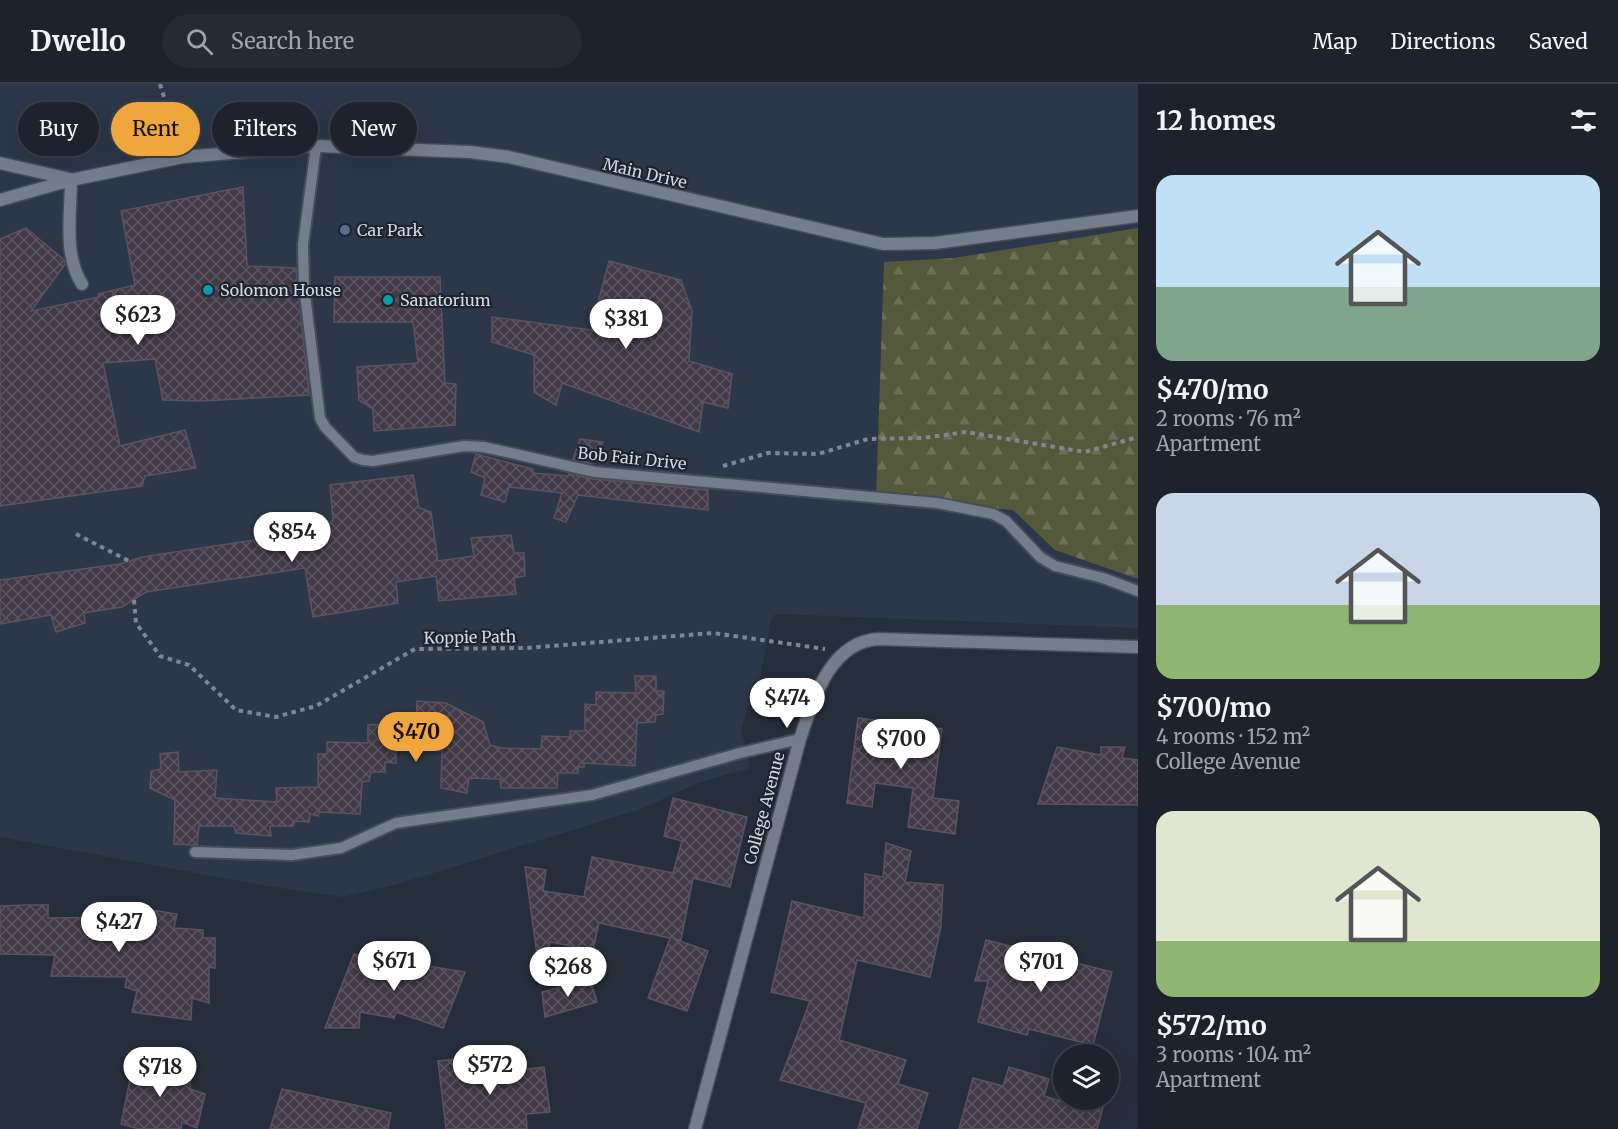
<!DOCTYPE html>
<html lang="en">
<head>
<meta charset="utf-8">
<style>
  :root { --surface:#1d222c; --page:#252a34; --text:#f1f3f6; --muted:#a0a4a9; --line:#3b3f48; --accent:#efa73d }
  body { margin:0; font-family:Merriweather,serif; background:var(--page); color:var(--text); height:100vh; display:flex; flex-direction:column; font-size:22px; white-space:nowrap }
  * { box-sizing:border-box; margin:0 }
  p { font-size:20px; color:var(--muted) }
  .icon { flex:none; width:33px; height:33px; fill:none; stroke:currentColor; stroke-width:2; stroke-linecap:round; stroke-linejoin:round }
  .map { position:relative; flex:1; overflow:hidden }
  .sheet { display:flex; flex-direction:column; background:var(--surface); width:480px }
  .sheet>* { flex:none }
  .hud { position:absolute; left:18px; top:18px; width:570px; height:54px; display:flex; gap:12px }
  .tools { position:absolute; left:1053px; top:960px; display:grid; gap:12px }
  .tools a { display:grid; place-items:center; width:66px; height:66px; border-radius:50%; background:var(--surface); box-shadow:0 6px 24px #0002,0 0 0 2px var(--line); font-size:30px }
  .price { position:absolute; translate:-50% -51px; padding:0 14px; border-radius:21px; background:#fff; color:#222; font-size:20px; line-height:39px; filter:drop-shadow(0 2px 3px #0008) }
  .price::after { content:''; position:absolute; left:50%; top:36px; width:18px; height:14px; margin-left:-9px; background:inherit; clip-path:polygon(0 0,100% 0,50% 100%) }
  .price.current { background:var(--accent); color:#111 }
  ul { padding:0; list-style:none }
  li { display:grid; align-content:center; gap:12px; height:318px; padding:0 18px }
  li span { display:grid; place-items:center; height:186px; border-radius:18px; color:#555 }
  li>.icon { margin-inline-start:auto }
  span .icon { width:108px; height:108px; fill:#fffc; stroke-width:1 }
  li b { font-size:26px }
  h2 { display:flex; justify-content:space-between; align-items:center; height:72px; padding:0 18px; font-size:26px }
  .tag { padding:0 21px; border-radius:27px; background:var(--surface); box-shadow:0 6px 24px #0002,0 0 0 2px var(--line); font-size:21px; line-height:54px }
  .tag.current { background:var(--accent); color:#111 }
  header { display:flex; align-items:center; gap:36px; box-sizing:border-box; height:84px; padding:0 30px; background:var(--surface); border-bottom:2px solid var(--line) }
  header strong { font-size:28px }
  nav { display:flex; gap:33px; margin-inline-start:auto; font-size:21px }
  .search { width:420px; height:54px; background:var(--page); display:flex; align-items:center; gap:15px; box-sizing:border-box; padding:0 21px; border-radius:33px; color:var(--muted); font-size:22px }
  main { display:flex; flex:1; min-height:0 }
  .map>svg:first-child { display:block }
  .built { fill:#2c3749 }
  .forest { fill:url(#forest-firs) }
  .building { fill:url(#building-cross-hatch); stroke:#5b5361; stroke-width:1.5 }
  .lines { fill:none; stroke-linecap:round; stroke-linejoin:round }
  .lane-casing { stroke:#474c56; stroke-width:14 }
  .street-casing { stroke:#474c56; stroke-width:15 }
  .path { stroke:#818791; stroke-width:4; stroke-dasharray:4.5 4.5; stroke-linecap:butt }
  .lane { stroke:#747d8c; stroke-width:10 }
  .street { stroke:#747d8c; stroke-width:12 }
  .service-dot { fill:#5c6f8a; stroke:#1d2430; stroke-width:2 }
  .culture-dot { fill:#0f9aa8; stroke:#1d2430; stroke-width:2 }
  .labels { text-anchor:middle; stroke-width:4.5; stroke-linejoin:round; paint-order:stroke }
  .street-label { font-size:16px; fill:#d3d7e0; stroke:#1d2430 }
  .poi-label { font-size:16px; fill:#d3d7e0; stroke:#1d2430; text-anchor:start }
</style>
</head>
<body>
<header>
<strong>Dwello</strong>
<div class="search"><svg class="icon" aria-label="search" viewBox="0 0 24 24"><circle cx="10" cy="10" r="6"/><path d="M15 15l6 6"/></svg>Search here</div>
<nav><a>Map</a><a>Directions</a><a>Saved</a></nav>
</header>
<main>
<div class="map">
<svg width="1138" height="1045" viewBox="0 0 1138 1045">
  <defs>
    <pattern id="forest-firs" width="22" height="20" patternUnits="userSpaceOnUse" patternTransform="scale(1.5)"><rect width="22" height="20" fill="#54593c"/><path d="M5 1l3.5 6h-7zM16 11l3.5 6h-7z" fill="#6c7058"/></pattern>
    <pattern id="building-cross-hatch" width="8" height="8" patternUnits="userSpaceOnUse" patternTransform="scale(1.5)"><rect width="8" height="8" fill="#423a47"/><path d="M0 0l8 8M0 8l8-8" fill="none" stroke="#5c5661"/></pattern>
  </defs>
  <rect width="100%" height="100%" fill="#272e3b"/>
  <polygon class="built" points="0,0 1138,0 1138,544 776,530 772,533 770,540 757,611 748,624 741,646 750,684 698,699 641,725 395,801 342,813 267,802 0,753"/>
  <polygon class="forest" points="1138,144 1138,495 1055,466 1013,426 876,414 884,178 954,174"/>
  <g class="building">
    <polygon points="243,103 247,182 296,184 309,311 202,317 163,316 155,275 103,279 120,362 185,346 196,384 145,392 142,402 0,422 0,155 26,144 64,176 65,180 31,227 99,213 98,210 135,201 121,127"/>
    <polygon points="609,177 681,196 692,227 689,277 732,290 728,324 703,318 699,348 562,299 556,321 534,308 534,271 492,258 492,233 591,246"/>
    <polygon points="335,193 440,193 445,299 456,300 455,341 374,347 373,325 359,316 357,283 418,279 413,238 334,238"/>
    <polygon points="580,355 603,358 592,380 573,375"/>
    <polygon points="476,370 533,385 533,389 568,392 569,390 594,395 708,406 708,426 578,411 566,438 554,434 562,409 510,403 510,399 505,418 481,411 485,394 471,388"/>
    <polygon points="413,391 419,424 431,428 438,477 474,472 471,454 511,451 514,469 524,469 525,492 514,494 516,510 439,517 436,492 396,498 398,519 313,533 305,484 146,508 122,523 84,529 85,539 56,548 51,531 0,540 0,496 120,480 142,473 320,446 333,436 330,401"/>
    <polygon points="635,592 656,592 656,607 664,607 663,630 656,631 655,638 637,639 635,682 584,679 584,683 578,683 578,689 558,689 557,704 501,704 500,695 469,694 467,709 441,704 442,667 396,664 396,679 385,678 385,688 371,688 369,697 362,698 360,730 319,728 318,732 310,730 309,738 295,737 293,742 270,742 271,752 236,749 234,742 199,742 197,761 193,761 174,760 175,716 150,704 151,687 161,685 160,670 178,668 179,688 217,686 215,714 277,718 276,704 318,703 318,670 327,670 327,658 368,659 368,641 416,639 417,617 446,619 483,638 490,661 502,664 541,665 542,652 570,653 570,647 585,647 585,620 596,621 596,608 636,609"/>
    <polygon points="858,634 942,645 933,714 959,717 955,750 908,743 913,704 875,699 872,723 847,719"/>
    <polygon points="1057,663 1101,671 1101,663 1125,663 1122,674 1138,676 1138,721 1038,720"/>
    <polygon points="673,714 747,733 730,803 693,794 681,856 674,855 708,867 687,927 648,914 670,854 599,839 593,866 550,858 545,892 540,892 525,783 546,786 543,807 584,813 592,773 673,789 682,757 664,752"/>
    <polygon points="886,759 911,767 905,798 943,801 941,842 930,893 857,876 839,956 906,976 898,1000 928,1009 917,1045 858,1045 866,1019 780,996 810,917 771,908 792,817 864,834 865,790 883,793"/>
    <polygon points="26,821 48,821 48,834 124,833 127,822 177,830 174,844 203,846 203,854 215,854 215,884 209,883 209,919 192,914 191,936 132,928 137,907 125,903 127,893 51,892 55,871 0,870 0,822"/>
    <polygon points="986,856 1112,888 1093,961 1029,945 1027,951 978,938 988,897 975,897"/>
    <polygon points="354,870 465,888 443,944 396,928 394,934 360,928 359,944 325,944"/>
    <polygon points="590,895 597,918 545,933 542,908"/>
    <polygon points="135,971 191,991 190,1005 205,1010 197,1044 182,1038 181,1045 139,1045 121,1040"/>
    <polygon points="479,973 481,991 544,983 550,1028 526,1030 527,1045 446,1045 438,977"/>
    <polygon points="1009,983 1049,995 1044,1012 1081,1023 1083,1016 1105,1016 1097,1045 959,1045 973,994 1003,1002"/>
    <polygon points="282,1005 391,1029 388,1045 270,1045"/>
  </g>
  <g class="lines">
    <g class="lane-casing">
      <g id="lane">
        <polyline points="316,62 303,161 304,202 320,334 325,343 354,373 363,376 373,377 464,362 484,363 595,388 937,419 993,430 1006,437 1040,473 1055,482 1103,494 1138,507"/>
        <polyline points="195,768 292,771 341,764 396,739 592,711 740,669 800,655"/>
      </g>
    </g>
    <g class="street-casing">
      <g id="street">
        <polyline points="0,79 70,95"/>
        <path d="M71 96C71 130 63 170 82 200"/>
        <polyline points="0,116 71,96 183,73 316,62 470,68 509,73 883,160 935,159 1138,132"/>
        <path d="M695 1045 800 655C813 616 830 557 879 555L1138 563"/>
      </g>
    </g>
    <g class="path">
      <polyline points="160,0 178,58"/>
      <polyline points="723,382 768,369 818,370 868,355 923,354 966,348 1085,368 1138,353"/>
      <polyline points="76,450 129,477"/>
      <polyline points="134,516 136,539 160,572 189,581 236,626 276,633 316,622 415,565 526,564 713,549 825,565"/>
    </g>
    <use href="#lane" class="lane"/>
    <use href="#street" class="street"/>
  </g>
  <circle class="service-dot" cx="345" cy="146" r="6"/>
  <g class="culture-dot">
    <circle cx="208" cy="206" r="6"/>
    <circle cx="388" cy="216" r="6"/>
  </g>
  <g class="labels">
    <g class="street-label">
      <text transform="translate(645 89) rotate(13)" y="6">Main Drive</text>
      <text transform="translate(632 374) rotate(6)" y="6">Bob Fair Drive</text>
      <text transform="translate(470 553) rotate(-1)" y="6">Koppie Path</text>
      <text transform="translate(764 724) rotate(-75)" y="6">College Avenue</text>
    </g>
    <g class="poi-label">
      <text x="357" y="152">Car Park</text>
      <text x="220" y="212">Solomon House</text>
      <text x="400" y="222">Sanatorium</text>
    </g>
  </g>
</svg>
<div class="tools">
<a><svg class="icon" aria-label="layers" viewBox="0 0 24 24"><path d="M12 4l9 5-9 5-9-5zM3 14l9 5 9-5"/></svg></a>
</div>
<b class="price" style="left:138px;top:262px">$623</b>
<b class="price" style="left:626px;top:266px">$381</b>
<b class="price" style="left:292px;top:479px">$854</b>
<b class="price" style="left:787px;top:645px">$474</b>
<b class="price current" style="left:416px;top:679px">$470</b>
<b class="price" style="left:901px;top:686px">$700</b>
<b class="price" style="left:119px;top:869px">$427</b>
<b class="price" style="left:394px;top:908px">$671</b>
<b class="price" style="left:1041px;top:909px">$701</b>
<b class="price" style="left:568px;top:914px">$268</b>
<b class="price" style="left:490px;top:1012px">$572</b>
<b class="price" style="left:160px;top:1014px">$718</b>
<div class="hud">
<a class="tag">Buy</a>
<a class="tag current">Rent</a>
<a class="tag">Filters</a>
<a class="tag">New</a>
</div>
</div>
<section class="sheet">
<h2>12 homes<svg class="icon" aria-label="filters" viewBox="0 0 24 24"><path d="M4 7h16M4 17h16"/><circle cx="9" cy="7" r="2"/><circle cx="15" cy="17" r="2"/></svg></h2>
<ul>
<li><span style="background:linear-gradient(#bfe0f5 60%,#7fa58c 0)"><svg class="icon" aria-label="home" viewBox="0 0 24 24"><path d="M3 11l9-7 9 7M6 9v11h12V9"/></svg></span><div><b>$470/mo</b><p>2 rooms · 76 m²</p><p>Apartment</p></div></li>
<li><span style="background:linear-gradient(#c9d6e8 60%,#8fb573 0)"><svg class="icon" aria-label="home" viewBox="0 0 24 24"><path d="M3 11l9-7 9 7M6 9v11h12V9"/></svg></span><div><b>$700/mo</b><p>4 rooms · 152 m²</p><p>College Avenue</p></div></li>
<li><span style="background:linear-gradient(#dfe7d0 70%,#8fb573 0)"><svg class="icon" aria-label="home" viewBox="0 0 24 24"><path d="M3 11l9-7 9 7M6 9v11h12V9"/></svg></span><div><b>$572/mo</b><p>3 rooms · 104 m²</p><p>Apartment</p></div></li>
</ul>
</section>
</main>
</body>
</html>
